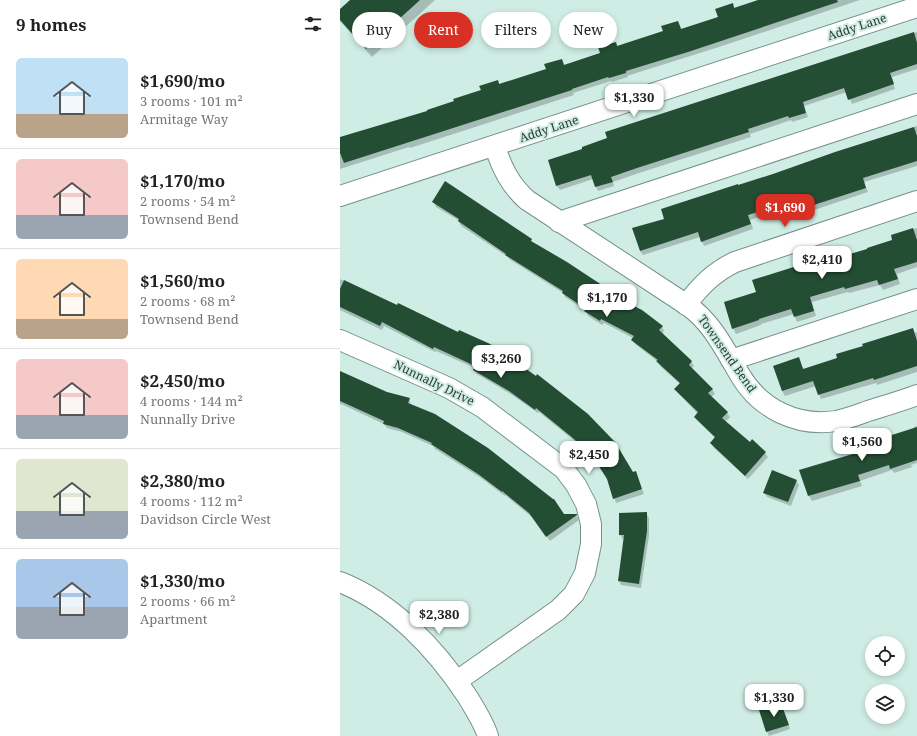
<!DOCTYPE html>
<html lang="en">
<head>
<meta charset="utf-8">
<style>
  :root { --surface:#fff; --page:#f2f2f2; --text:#202124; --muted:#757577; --line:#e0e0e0; --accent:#d93025 }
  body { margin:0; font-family:"Noto Serif",serif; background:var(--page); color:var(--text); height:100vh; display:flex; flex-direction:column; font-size:15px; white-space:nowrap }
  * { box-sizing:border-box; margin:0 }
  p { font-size:13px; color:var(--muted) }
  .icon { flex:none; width:22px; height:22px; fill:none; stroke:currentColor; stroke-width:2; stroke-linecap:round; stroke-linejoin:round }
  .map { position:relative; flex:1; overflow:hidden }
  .panel { display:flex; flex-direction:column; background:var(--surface); width:340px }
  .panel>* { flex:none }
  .hud { position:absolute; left:12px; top:12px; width:380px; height:36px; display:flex; gap:8px }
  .tools { position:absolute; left:525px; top:636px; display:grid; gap:8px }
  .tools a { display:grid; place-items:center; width:40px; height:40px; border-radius:50%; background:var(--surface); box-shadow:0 2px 6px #0003; font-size:20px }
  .price { position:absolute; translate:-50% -34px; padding:0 9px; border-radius:8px; background:#fff; color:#222; font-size:13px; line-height:26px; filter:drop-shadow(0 1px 2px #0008) }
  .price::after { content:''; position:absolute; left:50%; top:24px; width:12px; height:9px; margin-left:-6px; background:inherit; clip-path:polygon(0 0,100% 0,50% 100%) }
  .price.selected { background:var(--accent); color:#fff }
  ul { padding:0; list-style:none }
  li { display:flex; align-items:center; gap:12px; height:100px; padding:0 16px }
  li+li { border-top:1px solid var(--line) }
  li span { display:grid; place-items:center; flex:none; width:112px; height:80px; border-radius:6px; color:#555 }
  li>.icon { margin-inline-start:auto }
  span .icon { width:48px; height:48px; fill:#fffc; stroke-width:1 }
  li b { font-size:17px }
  h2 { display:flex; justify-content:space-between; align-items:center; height:48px; padding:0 16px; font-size:17px }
  .chip { padding:0 14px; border-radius:18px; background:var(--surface); box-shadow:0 2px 6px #0003; font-size:14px; line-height:36px }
  .chip.selected { background:var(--accent); color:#fff }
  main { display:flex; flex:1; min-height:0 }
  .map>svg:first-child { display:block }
  .shadow { fill:#0003 }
  .building { fill:#244e34 }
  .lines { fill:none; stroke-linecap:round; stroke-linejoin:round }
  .minor-casing { stroke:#76928a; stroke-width:22 }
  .minor { stroke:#fff; stroke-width:20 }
  .labels { text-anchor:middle; stroke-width:4; stroke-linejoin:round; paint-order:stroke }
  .street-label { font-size:12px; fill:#2f3b37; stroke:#cfede4 }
</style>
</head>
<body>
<main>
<section class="panel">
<h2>9 homes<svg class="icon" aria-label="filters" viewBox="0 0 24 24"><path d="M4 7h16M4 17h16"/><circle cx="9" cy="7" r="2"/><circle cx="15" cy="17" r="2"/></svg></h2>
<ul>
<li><span style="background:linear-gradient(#bfe0f5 70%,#b9a48a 0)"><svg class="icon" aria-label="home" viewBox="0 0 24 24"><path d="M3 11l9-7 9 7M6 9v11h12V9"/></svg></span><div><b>$1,690/mo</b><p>3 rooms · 101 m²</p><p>Armitage Way</p></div></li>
<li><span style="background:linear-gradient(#f6c9c9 70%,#9aa5b1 0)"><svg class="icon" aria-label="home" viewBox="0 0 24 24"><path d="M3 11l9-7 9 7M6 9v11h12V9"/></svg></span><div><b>$1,170/mo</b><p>2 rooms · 54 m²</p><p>Townsend Bend</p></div></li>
<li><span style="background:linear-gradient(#ffd9b3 75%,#b9a48a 0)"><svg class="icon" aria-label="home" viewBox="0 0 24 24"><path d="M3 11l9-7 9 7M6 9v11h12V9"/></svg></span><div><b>$1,560/mo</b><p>2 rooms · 68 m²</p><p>Townsend Bend</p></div></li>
<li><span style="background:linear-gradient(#f6c9c9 70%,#9aa5b1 0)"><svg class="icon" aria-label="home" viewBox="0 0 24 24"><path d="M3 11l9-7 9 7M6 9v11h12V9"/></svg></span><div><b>$2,450/mo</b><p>4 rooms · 144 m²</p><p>Nunnally Drive</p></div></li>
<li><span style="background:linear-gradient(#dfe7d0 65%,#9aa5b1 0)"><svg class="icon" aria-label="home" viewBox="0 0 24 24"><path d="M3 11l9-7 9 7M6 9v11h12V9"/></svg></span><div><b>$2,380/mo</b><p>4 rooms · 112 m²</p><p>Davidson Circle West</p></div></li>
<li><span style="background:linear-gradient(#a9c7e8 60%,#9aa5b1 0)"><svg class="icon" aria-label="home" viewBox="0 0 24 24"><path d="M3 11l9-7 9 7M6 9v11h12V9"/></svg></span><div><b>$1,330/mo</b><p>2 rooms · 66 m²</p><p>Apartment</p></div></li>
</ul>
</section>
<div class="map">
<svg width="577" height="736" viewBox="0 0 577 736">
  <rect width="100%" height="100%" fill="#cfede4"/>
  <g class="shadow">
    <polygon points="12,0 95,0 32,57 0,21 0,11"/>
    <polygon points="421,0 520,0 382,46 287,76 288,77 272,82 271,81 233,93 234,95 98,139 70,148 69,147 0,169 0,138 88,111 142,91 158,81 160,85 207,70 221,60 224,65 261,53 276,43 278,47 324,32 338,22 342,30 379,17 392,4 395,8"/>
    <polygon points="577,32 577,69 552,77 555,89 512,104 507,92 464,106 468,117 452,122 451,120 410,134 411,137 299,173 273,182 274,186 258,191 253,179 220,190 217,186 209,160 244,149 269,139 267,133"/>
    <polygon points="577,126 577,166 524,182 528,192 450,218 446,208 410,220 413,229 364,246 360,237 303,255 300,251 326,219 398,186"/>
    <polygon points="94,202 191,240 193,244 276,296 279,300 322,326 324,331 322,334 351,361 354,366 351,369 372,389 375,394 371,397 387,413 390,417 385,422 410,443 412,441 425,453 428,457 408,479 374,448 371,443 375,438 358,421 355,417 358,414 338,393 335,389 340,384 320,366 317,361 295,344 292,340 293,338 264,323 262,325 248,316 246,311 225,297 223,293 169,259 168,257 121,226 118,220 96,207"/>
    <polygon points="577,228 577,267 557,274 560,284 543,290 540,285 509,293 508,292 472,302 476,316 457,322 454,314 421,324 421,325 396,334 393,328 417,292 459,266 462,272 528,250 553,240 552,236"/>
    <polygon points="0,279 118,333 164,352 166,356 196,377 197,375 247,415 293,473 295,472 304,494 276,503 268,479 249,449 246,452 237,443 199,412 198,413 172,395 137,374 134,370 135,368 96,351 95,352 44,326 42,330 0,310"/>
    <polygon points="577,332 577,372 537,385 536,383 481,399 476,386 445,396 442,391 434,366 459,359 464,370"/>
    <polygon points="0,372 46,393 69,399 71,405 223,515 236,515 239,520 210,541 193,518 165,495 165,496 141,478 95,449 93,446 62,432 47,428 44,424 1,404 0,405"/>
    <polygon points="577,426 577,463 571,465 572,467 554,473 552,470 520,481 522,486 472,501 469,496 517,454 574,429 574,427"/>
    <polygon points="456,481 459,485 451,506 427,497 424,492"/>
    <polygon points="306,513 309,518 309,536 301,588 281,585 279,581 285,539 283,539 280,535"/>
    <polygon points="441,704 450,729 429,736 427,732"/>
  </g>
  <g class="building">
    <polygon points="10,0 80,0 26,49 0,20 0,9"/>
    <polygon points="418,0 497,0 498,2 348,52 286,71 286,73 269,78 268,77 232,89 232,90 4,163 0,153 0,137 87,111 87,110 114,101 113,99 141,90 139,86 158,80 159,84 206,69 204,64 222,59 224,65 260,53 258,47 276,42 277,46 323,31 321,26 338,21 341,29 378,17 375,9 393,3 394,8"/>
    <polygon points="574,32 577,43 577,64 550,73 554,84 508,100 504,88 463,102 466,113 449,118 448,116 408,129 409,132 297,168 271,177 273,182 255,187 251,175 216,186 208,160 242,149 242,147 267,138 265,132"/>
    <polygon points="574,127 577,136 577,161 523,178 526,188 446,214 443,204 408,215 411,224 361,242 358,232 300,251 292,228 324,219 321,209 398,184 398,185 433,174 495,152"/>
    <polygon points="105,181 192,239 191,241 227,262 277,295 276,297 302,310 323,326 319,330 352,361 349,365 373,389 368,393 388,412 382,418 410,442 412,439 426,452 405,476 370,443 375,437 354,417 358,412 334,389 340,383 316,361 318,360 291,340 294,336 261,319 260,321 244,311 246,309 222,293 223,291 165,255 166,254 118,221 119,219 92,202"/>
    <polygon points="573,228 577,240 577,262 554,269 558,279 539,285 537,280 505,289 504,287 470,297 474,311 454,317 451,309 419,319 419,320 392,329 384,302 416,292 412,280 460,265 462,271 497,260 496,258 527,249 527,248 552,240 551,235"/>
    <polygon points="4,280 57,305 58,303 118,332 119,330 148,343 165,352 164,353 196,376 197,374 248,414 275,442 293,472 296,471 302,489 273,499 267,479 246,446 243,448 234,439 196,408 195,410 169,391 133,370 135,366 94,347 93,349 42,322 40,326 0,307 0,289"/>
    <polygon points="573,328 577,341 577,366 534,380 533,378 478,395 473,381 442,391 433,366 459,357 463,369 497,358 496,354 523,346 522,344"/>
    <polygon points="0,371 47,392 70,398 68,403 95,414 148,448 213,499 214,499 224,514 237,514 237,515 206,537 189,513 162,491 162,492 138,474 91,444 92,443 58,428 43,424 44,421 0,401"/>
    <polygon points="577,427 577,460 550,469 549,465 518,475 520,481 468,496 459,470 516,453 514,447"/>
    <polygon points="432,470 457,480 448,502 423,493"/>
    <polygon points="307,512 307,531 299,584 278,581 284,535 279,535 279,513"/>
    <polygon points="441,703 449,725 426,732 419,710"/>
  </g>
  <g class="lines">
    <g class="minor-casing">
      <g id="minor">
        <path d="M155 147C162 168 170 185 187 200L347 305C372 322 385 350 400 375 420 409 457 427 496 421 507 419 517 415 528 411 544 406 561 401 577 395"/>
        <polyline points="0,196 577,7"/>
        <polyline points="219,222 577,104"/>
        <path d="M346 305C360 286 374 272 395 262L577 201"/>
        <polyline points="0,340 109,388 142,407 224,469 236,485 246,504 251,524 251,544 245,573 234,594 218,610 117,681"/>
        <polyline points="391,360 577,299"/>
        <path d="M0 582C53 603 96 649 127 696 135 709 143 721 148 736"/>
      </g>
    </g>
    <use href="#minor" class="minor"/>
  </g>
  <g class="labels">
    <g class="street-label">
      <text transform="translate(517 27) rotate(-18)" y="4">Addy Lane</text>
      <text transform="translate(209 129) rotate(-18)" y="4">Addy Lane</text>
      <text transform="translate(387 354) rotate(55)" y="4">Townsend Bend</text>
      <text transform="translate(94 383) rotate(26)" y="4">Nunnally Drive</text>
    </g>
  </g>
</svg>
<div class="tools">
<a><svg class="icon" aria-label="locate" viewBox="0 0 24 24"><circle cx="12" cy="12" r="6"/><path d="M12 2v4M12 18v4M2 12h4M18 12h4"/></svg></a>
<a><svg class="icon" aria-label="layers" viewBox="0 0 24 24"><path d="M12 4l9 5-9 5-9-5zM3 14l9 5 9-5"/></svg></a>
</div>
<b class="price" style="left:294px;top:118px">$1,330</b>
<b class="price selected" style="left:445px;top:228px">$1,690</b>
<b class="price" style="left:482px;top:280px">$2,410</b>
<b class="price" style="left:267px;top:318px">$1,170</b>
<b class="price" style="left:161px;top:379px">$3,260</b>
<b class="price" style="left:522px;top:462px">$1,560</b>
<b class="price" style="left:249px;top:475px">$2,450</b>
<b class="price" style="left:99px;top:635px">$2,380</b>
<b class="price" style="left:434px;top:718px">$1,330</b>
<div class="hud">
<a class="chip">Buy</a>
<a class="chip selected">Rent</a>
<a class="chip">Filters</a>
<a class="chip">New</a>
</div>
</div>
</main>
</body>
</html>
